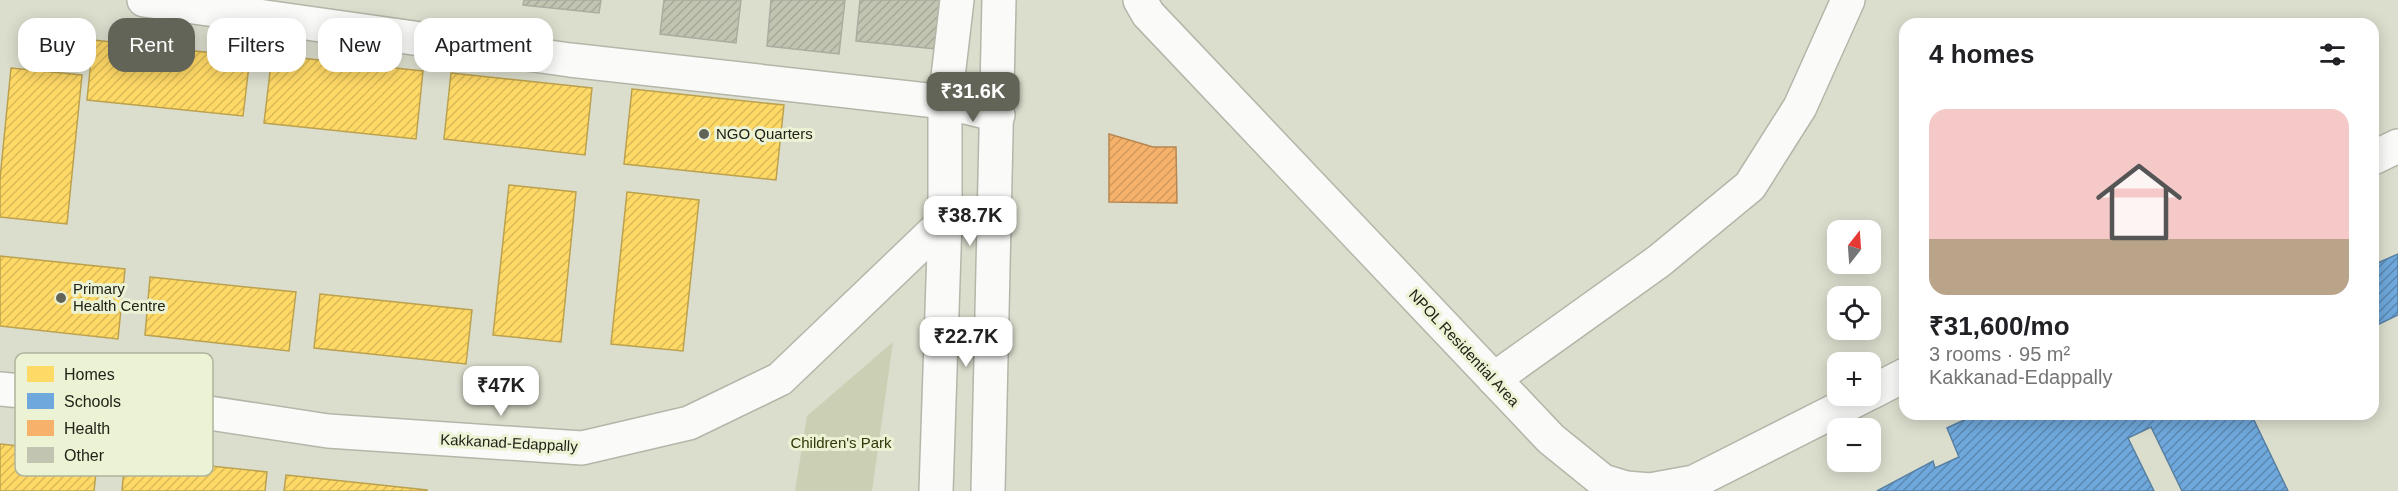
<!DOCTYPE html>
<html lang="en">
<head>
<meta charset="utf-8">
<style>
  :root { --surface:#fff; --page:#f2f2f2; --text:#202124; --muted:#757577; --accent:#626457 }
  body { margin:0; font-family:Arial,sans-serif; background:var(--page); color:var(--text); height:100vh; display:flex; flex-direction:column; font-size:22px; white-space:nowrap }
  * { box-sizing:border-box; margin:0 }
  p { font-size:20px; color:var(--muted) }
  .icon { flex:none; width:33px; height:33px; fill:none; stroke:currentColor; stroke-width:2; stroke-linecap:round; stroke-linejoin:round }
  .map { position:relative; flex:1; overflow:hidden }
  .panel { position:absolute; left:1899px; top:18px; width:480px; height:402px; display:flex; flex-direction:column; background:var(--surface); border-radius:18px; box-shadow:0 3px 15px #0003 }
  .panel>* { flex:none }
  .guide { position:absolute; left:18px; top:18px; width:570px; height:54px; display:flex; gap:12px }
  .needle { width:39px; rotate:17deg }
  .controls { position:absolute; left:1827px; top:220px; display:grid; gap:12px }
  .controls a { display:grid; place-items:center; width:54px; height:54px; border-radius:12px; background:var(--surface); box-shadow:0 3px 15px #0003; font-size:30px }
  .price { position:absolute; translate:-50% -51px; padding:0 14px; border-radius:12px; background:#fff; color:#222; font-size:20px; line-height:39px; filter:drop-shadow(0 2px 3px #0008) }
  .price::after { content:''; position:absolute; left:50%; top:36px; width:18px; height:14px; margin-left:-9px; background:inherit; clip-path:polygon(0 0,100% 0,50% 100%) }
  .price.on { background:var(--accent); color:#fff }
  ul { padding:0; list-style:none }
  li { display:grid; align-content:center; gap:12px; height:318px; padding:0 30px }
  li span { display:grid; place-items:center; height:186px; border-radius:18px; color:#555 }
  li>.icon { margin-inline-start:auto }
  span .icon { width:108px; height:108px; fill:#fffc; stroke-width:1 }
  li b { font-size:26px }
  h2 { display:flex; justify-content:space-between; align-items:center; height:72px; padding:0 30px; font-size:26px }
  .pill { padding:0 21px; border-radius:18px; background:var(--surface); box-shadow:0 3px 15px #0003; font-size:21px; line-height:54px }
  .pill.on { background:var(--accent); color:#fff }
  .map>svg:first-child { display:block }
  .green { fill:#cbd0b4 }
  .homes { fill:url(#homes-hatch); stroke:#bca24f; stroke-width:1.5 }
  .schools { fill:url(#schools-hatch); stroke:#5880a1; stroke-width:1.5 }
  .health { fill:url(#health-hatch); stroke:#b68752; stroke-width:1.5 }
  .building { fill:url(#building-hatch); stroke:#abaca0; stroke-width:1.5 }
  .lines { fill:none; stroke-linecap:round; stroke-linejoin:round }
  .minor-casing { stroke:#b4b6a9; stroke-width:36 }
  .major-casing { stroke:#b4b6a9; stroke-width:36 }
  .minor { stroke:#fafaf8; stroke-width:33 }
  .major { stroke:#fafaf8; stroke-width:33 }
  .poi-dot { fill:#626457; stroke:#ecf2d4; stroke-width:2 }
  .labels { text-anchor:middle; stroke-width:6; stroke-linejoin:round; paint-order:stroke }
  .poi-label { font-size:15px; fill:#212318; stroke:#ecf2d4; text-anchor:start }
  .street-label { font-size:15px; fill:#212318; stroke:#ecf2d4 }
  .park-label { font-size:15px; fill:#323709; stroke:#ecf2d4 }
  .key { fill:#ecf2d4; stroke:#afb49c; stroke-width:1.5 }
  .key-label { font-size:16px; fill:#212318 }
</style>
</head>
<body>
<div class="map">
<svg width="2398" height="491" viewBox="0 0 2398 491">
  <defs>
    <pattern id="homes-hatch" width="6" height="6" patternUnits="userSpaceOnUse" patternTransform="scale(1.5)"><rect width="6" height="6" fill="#ffd966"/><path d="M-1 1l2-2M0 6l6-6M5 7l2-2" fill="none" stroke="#daba58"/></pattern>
    <pattern id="schools-hatch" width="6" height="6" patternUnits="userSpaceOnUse" patternTransform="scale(1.5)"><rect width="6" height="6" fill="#6fa8dc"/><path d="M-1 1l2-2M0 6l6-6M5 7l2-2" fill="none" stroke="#5b88b1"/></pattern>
    <pattern id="health-hatch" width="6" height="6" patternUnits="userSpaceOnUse" patternTransform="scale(1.5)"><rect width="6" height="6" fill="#f6b26b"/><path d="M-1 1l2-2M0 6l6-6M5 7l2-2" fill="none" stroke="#d3995c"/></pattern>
    <pattern id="building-hatch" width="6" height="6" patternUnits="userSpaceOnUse" patternTransform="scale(1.5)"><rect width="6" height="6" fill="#c1c4b1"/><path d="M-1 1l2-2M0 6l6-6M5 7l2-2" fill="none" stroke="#a6a898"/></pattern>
  </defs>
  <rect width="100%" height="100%" fill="#dbdecd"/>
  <polygon class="green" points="893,342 872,491 795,491 807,416"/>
  <g class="homes">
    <polygon points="93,40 250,57 243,116 87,100"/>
    <polygon points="272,55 423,71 416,139 264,123"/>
    <polygon points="11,68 82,75 67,224 0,217 0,179"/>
    <polygon points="451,73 592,88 585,155 444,139"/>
    <polygon points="632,89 784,105 776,180 624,164"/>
    <polygon points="509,185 576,192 561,342 493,335"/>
    <polygon points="627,192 699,200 683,351 611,344"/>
    <polygon points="0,256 125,269 118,339 0,326"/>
    <polygon points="150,277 296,292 289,351 145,335"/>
    <polygon points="320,294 472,310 466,364 314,348"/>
    <polygon points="0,444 98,454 94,491 0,491"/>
    <polygon points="125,457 267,472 265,491 122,491"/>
    <polygon points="286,475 427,490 427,491 284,491"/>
  </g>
  <g class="schools">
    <polygon points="2398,254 2398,315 2373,327 2373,265"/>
    <polygon points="1977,414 2251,414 2288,491 2182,491 2151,427 2128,438 2154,491 1877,491 1933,461 1935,468 1959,457 1947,428"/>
  </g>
  <polygon class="health" points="1109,134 1153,147 1176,147 1177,203 1109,202"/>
  <g class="building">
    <polygon points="524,0 601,0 599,13 523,5"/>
    <polygon points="664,0 741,0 736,43 660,34"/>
    <polygon points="771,0 845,0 839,54 767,46"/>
    <polygon points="860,0 941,0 936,49 856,41"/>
  </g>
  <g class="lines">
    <g class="minor-casing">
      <g id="minor">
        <polyline points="144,0 570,60 945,102 998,115"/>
        <polyline points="1140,0 1148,14 1551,439 1603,481 1626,488 1650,490 1694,482 1864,396"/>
        <polyline points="2373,158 2398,146"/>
        <polyline points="1494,379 1659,261 1750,186 1800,107 1848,0"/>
        <polyline points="0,389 150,404 328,431 582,448 689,423 780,379 945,221"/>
        <polyline points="1870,393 1905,375"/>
      </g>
    </g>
    <g class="major-casing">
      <g id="major">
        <polyline points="936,491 945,221 945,102 957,0"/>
        <polyline points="988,491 999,0"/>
      </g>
    </g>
    <use href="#minor" class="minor"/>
    <use href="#major" class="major"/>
  </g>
  <g class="poi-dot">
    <circle cx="704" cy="134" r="6"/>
    <circle cx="61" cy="298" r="6"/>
  </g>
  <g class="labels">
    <g class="poi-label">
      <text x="716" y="139">NGO Quarters</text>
      <text x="73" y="294">Primary<tspan x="73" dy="17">Health Centre</tspan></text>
    </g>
    <g class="street-label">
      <text transform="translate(1464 348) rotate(47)" y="5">NPOL Residential Area</text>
      <text transform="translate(509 443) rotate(3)" y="5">Kakkanad-Edappally</text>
    </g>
    <g class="park-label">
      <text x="841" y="448">Children's Park</text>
    </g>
  </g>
  <rect x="15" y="353" width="198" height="123" rx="9" class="key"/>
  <rect x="27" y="366" width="27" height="16" fill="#ffd966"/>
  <rect x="27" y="393" width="27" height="16" fill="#6fa8dc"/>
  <rect x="27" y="420" width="27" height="16" fill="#f6b26b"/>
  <rect x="27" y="447" width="27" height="16" fill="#c1c4b1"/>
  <g class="key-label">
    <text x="64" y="380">Homes</text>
    <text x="64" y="407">Schools</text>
    <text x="64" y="434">Health</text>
    <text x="64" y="461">Other</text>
  </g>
</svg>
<div class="controls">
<a><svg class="needle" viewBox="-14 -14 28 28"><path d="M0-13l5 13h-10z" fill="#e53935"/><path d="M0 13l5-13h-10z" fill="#757577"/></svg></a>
<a><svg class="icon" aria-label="locate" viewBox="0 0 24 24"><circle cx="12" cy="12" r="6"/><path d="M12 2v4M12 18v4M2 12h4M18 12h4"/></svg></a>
<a>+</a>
<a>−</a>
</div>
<b class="price on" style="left:973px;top:123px">₹31.6K</b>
<b class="price" style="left:970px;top:247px">₹38.7K</b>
<b class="price" style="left:966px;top:368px">₹22.7K</b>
<b class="price" style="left:501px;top:417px">₹47K</b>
<div class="guide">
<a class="pill">Buy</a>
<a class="pill on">Rent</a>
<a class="pill">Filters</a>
<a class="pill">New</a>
<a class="pill">Apartment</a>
</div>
<section class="panel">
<h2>4 homes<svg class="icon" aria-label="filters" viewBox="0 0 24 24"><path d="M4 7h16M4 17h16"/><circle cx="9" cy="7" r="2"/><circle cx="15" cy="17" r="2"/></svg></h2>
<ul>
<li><span style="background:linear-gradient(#f6c9c9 70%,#b9a48a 0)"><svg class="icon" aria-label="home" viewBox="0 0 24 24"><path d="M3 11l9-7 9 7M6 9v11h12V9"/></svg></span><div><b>₹31,600/mo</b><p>3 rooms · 95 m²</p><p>Kakkanad-Edappally</p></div></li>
</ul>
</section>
</div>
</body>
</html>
